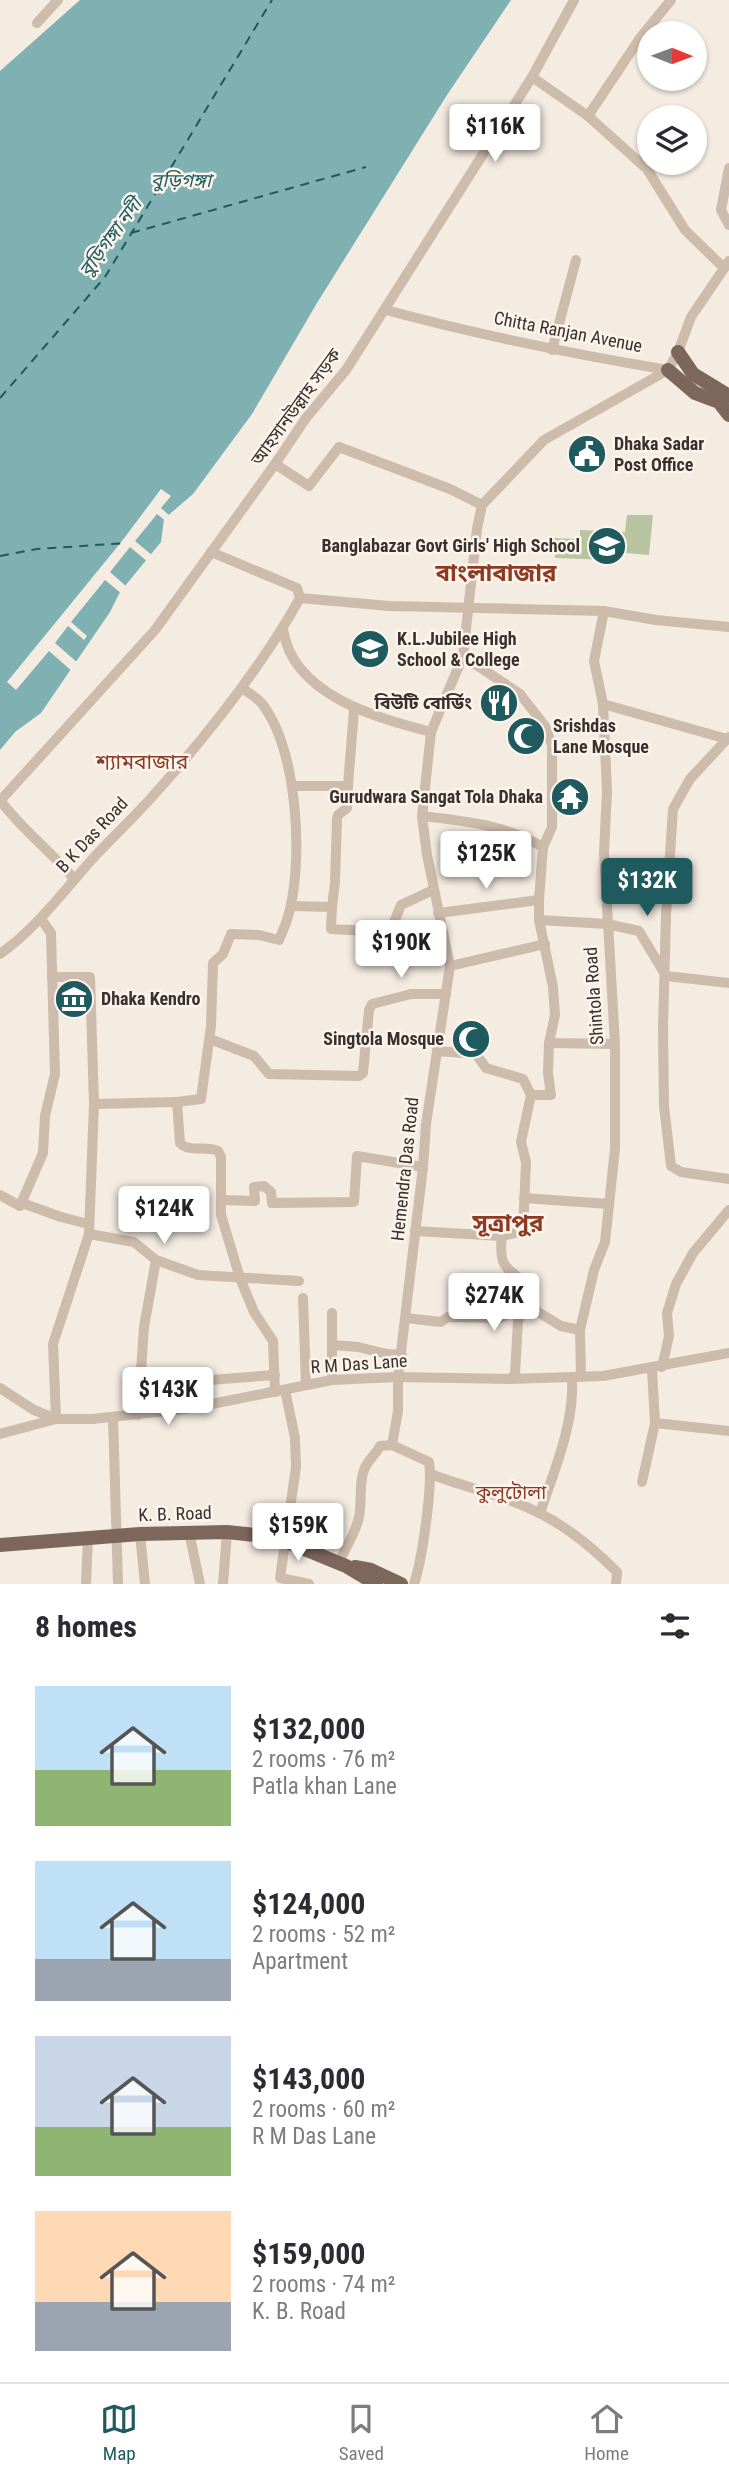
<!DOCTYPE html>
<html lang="en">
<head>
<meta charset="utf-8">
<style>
  :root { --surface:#fff; --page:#f2f2f3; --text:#2b2b33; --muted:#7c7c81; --line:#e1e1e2; --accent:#1f5a5e }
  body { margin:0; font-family:"Roboto Condensed","Noto Sans Bengali",sans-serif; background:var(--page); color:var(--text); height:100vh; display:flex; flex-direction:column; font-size:26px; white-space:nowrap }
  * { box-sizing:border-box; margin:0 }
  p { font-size:23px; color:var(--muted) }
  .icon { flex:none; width:38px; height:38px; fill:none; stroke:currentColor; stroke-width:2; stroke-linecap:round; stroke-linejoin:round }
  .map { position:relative; height:1584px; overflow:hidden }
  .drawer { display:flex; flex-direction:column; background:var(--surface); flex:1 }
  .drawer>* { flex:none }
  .needle { width:46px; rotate:91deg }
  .tools { position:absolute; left:637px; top:21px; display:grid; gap:14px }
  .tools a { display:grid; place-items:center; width:70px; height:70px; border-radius:50%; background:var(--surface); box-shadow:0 2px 5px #0004; font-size:35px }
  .price { position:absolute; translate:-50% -60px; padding:0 16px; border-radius:7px; background:#fff; color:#222; font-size:23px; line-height:46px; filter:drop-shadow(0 2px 4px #0008) }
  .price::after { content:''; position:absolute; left:50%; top:42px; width:21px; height:16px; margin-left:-10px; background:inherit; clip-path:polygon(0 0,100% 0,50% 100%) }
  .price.active { background:var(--accent); color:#fff }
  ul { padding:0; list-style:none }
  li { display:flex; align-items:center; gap:21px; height:175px; padding:0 35px }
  li span { display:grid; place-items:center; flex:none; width:196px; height:140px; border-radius:0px; color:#555 }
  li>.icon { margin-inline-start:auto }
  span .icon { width:84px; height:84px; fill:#fffc; stroke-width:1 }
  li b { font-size:30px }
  h2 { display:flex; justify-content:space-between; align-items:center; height:84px; padding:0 35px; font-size:30px }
  .tab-bar { display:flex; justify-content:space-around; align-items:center; height:98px; border-top:2px solid var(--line); background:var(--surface); font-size:19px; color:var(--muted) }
  .tab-bar a { display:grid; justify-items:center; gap:4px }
  .tab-bar .active { color:var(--accent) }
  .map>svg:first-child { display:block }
  .green { fill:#b8c4a0 }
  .water { fill:#7fb0b2 }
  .pier { fill:#f4ebe1 }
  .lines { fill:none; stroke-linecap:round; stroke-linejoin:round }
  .ferry { stroke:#1f5a5e; stroke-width:2; stroke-dasharray:9 7; stroke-linecap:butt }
  .minor { stroke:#cdbbac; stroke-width:10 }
  .major { stroke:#7d675c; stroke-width:14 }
  .labels { text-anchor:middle; stroke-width:5; stroke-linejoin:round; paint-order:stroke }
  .street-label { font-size:18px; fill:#3b302b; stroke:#fbf5ee }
  .poi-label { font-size:18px; font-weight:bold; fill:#3b302b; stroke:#fbf5ee; text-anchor:start }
  .water-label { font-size:19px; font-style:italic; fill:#1f5a5e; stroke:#fbf5ee }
  .neighbourhood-label { font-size:19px; fill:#8c3b22; stroke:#fbf5ee }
  .quarter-label { font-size:21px; fill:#8c3b22; stroke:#fbf5ee }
  .district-label { font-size:24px; font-weight:bold; fill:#8c3b22; stroke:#fbf5ee }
</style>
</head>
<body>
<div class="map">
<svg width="729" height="1584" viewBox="0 0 729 1584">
  <rect width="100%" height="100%" fill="#f4ebe1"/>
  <polygon class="green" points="627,515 653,515 649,555 626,553 609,555 608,560 555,558 554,538 580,539 580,530 625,532"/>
  <polygon class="water" points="80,0 511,0 447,95 317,303 252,414 193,494 164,519 161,542 120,592 110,612 41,713 15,732 0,750 0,71"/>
  <polygon class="pier" points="161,489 171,496 161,508 171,517 167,522 157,514 135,541 153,556 148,562 130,547 110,572 127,587 122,594 105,580 71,622 87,636 84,640 68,626 55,643 79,664 73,672 49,651 16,690 7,682 122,541"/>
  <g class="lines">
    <g class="ferry">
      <polyline points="131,233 366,167"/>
      <polyline points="0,398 105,277 272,0"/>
      <polyline points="0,556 37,549 127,543"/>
    </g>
    <g class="minor">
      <polyline points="37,23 58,0"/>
      <polyline points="532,77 588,116 647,169 685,230 723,267"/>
      <polyline points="588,116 640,38 671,0"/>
      <polyline points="729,168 721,210 729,225"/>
      <path d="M386 310C479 335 572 354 668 370"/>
      <polyline points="552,350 576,260"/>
      <polyline points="668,370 678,352 691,317 729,261"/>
      <polyline points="275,464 309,486 339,447 450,489 482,505"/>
      <polyline points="211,552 297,588 300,598"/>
      <polyline points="300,598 389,606 604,611 656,620 729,627"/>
      <path d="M283 629C292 695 377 718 431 732"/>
      <polyline points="463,656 520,694 545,726 552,745 552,827 543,847 539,900 539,920 553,987 555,1015 549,1043 548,1073 551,1095 531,1095"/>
      <path d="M242 688C249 693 258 698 263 705 297 751 303 855 290 909 288 920 283 930 279 940L259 935 231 934 223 954 213 963 211 1026 201 1099 177 1102 180 1143C189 1153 206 1145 218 1151L221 1157V1215L240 1278 254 1312 273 1341 275 1392"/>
      <polyline points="603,704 727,739"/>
      <polyline points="729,737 690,779 673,809 666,915 663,1028 664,1106 671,1166 681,1172 729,1179"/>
      <polyline points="293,786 348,786 354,709"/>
      <path d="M0 800C22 830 51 851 74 879"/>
      <polyline points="0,801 155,630 275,464 306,418 346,370 532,77 574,0"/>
      <path d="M422 816C466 821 505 825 543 847"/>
      <polyline points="291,906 332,907 331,929 390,932 401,905 433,890"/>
      <polyline points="332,907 335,882 337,819 338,815 347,808 348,786"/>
      <polyline points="438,913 539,900"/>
      <polyline points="539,920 607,924 639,931 666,976 729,983"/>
      <path d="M0 954C38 927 65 889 96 855 114 836 134 817 151 798 207 736 259 671 300 598"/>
      <polyline points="450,966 545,944"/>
      <polyline points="52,977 90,977 94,1104 89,1234 53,1344 56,1419"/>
      <polyline points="210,1039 254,1056 269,1074 359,1076 363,1073 369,1010 372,1004 411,994 446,994"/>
      <polyline points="549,1043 615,1044"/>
      <polyline points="437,1051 476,1054 486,1068 523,1079 531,1095"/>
      <polyline points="94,1104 177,1102"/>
      <polyline points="0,1195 20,1206 43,1153 45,1116 55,1074 51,933 41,919"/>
      <polyline points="524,1198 609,1204"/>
      <polyline points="221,1200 255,1201 254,1187 264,1186 271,1192 272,1203 354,1202 357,1156 423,1167"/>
      <polyline points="22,1203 61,1217 88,1224"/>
      <polyline points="415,1231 502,1236 523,1231 526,1162 521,1142 531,1095"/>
      <polyline points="89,1234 134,1242 156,1260 198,1275 299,1281"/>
      <path d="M502 1236C498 1269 507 1268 532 1287L518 1321 515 1374 510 1379"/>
      <polyline points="303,1298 306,1385"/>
      <polyline points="406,1318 441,1322 448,1317 500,1318 525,1304 561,1326 580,1330"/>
      <polyline points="332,1345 358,1347 387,1354 402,1355"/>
      <polyline points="662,1367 669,1336 667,1313 676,1284 693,1253 729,1210"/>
      <polyline points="581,1377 580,1330 594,1270 605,1242 615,1149 615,1044 604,853 607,791 603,704 594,661 604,611"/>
      <polyline points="332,1380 332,1313"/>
      <polyline points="141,1381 183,1382 275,1375"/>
      <polyline points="0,1388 34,1410 56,1419 93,1419 192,1408 332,1380 398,1377 510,1379 603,1376 729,1353"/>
      <polyline points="285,1390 295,1438 296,1467 280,1578 309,1584"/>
      <polyline points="138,1415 144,1327 156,1260"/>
      <polyline points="113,1417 118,1584"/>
      <polyline points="655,1423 729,1431"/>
      <polyline points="0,1434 56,1419"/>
      <polyline points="392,1445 398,1411 398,1377 423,1167 426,1124 450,966 427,855 422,816 431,732 463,656 477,529 482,505 544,440 668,370"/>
      <path d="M431 1474C458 1485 487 1491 514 1502 555 1517 587 1542 617 1572L616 1584"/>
      <polyline points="642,1482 655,1423 652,1369"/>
      <path d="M540 1513C554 1471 575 1423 572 1377"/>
      <polyline points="189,1532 200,1584"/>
      <polyline points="140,1534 145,1584"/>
      <path d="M339 1562C345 1549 356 1532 359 1517 362 1503 359 1488 363 1473 366 1461 375 1456 380 1446L392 1445 429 1462C433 1486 422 1560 414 1584"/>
      <polyline points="86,1584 88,1538"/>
      <polyline points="223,1584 227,1532"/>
    </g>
    <g class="major">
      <polyline points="678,352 693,374 729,396"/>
      <polyline points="668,370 695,393 719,402 729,415"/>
      <polyline points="0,1545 140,1534 227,1532 264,1536 285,1541 346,1566 376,1584"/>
      <polyline points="355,1567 371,1570 401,1584"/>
    </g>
  </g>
  <defs>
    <g id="civic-disc" transform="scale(2.0125)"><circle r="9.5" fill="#1f5a5e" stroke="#fbf5ee"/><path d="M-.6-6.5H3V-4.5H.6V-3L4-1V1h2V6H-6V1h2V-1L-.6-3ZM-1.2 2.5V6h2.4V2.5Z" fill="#fff"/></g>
    <g id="school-disc" transform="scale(2.0125)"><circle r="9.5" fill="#1f5a5e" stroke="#fbf5ee"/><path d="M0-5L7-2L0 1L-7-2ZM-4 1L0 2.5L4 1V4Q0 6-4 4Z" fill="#fff"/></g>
    <g id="restaurant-disc" transform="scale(2.0125)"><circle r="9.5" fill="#1f5a5e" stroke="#fbf5ee"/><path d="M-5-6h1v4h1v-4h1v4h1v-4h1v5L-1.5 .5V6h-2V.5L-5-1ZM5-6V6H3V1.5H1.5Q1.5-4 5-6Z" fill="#fff"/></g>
    <g id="mosque-disc" transform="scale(2.0125)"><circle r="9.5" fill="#1f5a5e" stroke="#fbf5ee"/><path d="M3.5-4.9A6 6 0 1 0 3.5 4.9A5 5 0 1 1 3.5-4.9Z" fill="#fff"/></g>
    <g id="temple-disc" transform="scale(2.0125)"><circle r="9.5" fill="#1f5a5e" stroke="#fbf5ee"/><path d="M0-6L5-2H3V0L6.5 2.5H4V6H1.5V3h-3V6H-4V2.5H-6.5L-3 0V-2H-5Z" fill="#fff"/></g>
    <g id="museum-disc" transform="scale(2.0125)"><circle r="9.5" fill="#1f5a5e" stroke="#fbf5ee"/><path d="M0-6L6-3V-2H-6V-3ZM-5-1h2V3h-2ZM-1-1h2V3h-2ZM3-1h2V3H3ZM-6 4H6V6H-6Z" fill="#fff"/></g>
  </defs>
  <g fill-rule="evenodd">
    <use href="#civic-disc" x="587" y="454"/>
    <use href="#school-disc" x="607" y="546"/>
    <use href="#school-disc" x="370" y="649"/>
    <use href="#restaurant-disc" x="499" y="703"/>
    <use href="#mosque-disc" x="526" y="736"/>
    <use href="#temple-disc" x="570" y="797"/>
    <use href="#museum-disc" x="74" y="999"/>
    <use href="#mosque-disc" x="471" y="1039"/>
  </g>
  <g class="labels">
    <g class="street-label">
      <text transform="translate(568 332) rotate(11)" y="6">Chitta Ranjan Avenue</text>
      <text transform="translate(296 407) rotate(-54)" y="6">আহসানউল্লাহ সড়ক</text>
      <text transform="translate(92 835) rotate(-47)" y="6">B K Das Road</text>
      <text transform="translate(594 996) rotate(-94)" y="6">Shintola Road</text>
      <text transform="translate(405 1169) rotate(-84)" y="6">Hemendra Das Road</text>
      <text transform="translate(359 1364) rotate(-4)" y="6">R M Das Lane</text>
      <text transform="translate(175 1514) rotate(-2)" y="6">K. B. Road</text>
    </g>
    <g class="poi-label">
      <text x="614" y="450">Dhaka Sadar<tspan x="614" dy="21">Post Office</tspan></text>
      <text x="580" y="552" text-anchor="end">Banglabazar Govt Girls' High School</text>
      <text x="397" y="645">K.L.Jubilee High<tspan x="397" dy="21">School &amp; College</tspan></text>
      <text x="472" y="709" text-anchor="end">বিউটি বোর্ডিং</text>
      <text x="553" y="732">Srishdas<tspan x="553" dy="21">Lane Mosque</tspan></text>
      <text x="543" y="803" text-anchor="end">Gurudwara Sangat Tola Dhaka</text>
      <text x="101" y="1005">Dhaka Kendro</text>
      <text x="444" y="1045" text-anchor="end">Singtola Mosque</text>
    </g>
    <g class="water-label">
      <text x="181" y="187">বুড়িগঙ্গা</text>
      <text transform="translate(110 237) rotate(-54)" y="7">বুড়িগঙ্গা নদী</text>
    </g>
    <g class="neighbourhood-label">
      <text x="511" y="1499">কুলুটোলা</text>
    </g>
    <g class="quarter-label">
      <text x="142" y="769">শ্যামবাজার</text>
    </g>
    <g class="district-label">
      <text x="496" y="581">বাংলাবাজার</text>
      <text x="508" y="1231">সূত্রাপুর</text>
    </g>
  </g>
</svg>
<div class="tools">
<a><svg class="needle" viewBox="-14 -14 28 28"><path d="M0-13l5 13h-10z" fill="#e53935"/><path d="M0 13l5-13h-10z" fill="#7c7c81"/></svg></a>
<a><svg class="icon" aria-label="layers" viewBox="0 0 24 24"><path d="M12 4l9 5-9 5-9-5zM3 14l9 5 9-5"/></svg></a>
</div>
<b class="price" style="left:495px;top:164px">$116K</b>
<b class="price" style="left:486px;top:891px">$125K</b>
<b class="price active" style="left:647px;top:918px">$132K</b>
<b class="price" style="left:401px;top:980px">$190K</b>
<b class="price" style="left:164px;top:1246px">$124K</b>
<b class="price" style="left:494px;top:1333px">$274K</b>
<b class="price" style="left:168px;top:1427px">$143K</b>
<b class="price" style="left:298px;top:1563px">$159K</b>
</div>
<section class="drawer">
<h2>8 homes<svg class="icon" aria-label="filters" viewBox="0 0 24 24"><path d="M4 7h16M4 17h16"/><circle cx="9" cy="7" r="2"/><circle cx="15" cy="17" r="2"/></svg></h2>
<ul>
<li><span style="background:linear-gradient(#bfe0f5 60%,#8fb573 0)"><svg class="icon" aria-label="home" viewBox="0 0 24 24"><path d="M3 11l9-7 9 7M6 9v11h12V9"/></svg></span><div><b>$132,000</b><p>2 rooms · 76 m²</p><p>Patla khan Lane</p></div></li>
<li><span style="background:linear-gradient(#bfe0f5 70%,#9aa5b1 0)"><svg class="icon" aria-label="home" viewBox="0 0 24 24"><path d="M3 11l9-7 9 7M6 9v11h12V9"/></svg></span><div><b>$124,000</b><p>2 rooms · 52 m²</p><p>Apartment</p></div></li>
<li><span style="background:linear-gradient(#c9d6e8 65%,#8fb573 0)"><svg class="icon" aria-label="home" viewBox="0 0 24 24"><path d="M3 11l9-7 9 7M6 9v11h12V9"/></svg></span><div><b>$143,000</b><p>2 rooms · 60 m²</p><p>R M Das Lane</p></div></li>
<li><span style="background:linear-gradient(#ffd9b3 65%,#9aa5b1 0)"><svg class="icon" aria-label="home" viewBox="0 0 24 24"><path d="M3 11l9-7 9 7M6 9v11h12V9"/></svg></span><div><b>$159,000</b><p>2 rooms · 74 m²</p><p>K. B. Road</p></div></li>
</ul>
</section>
<nav class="tab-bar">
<a class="active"><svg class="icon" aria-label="map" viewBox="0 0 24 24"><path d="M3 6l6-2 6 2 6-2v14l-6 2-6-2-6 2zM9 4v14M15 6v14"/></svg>Map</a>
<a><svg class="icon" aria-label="saved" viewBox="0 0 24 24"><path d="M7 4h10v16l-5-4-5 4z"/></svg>Saved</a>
<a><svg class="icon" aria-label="home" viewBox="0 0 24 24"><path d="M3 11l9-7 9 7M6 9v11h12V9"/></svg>Home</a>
</nav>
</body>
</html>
